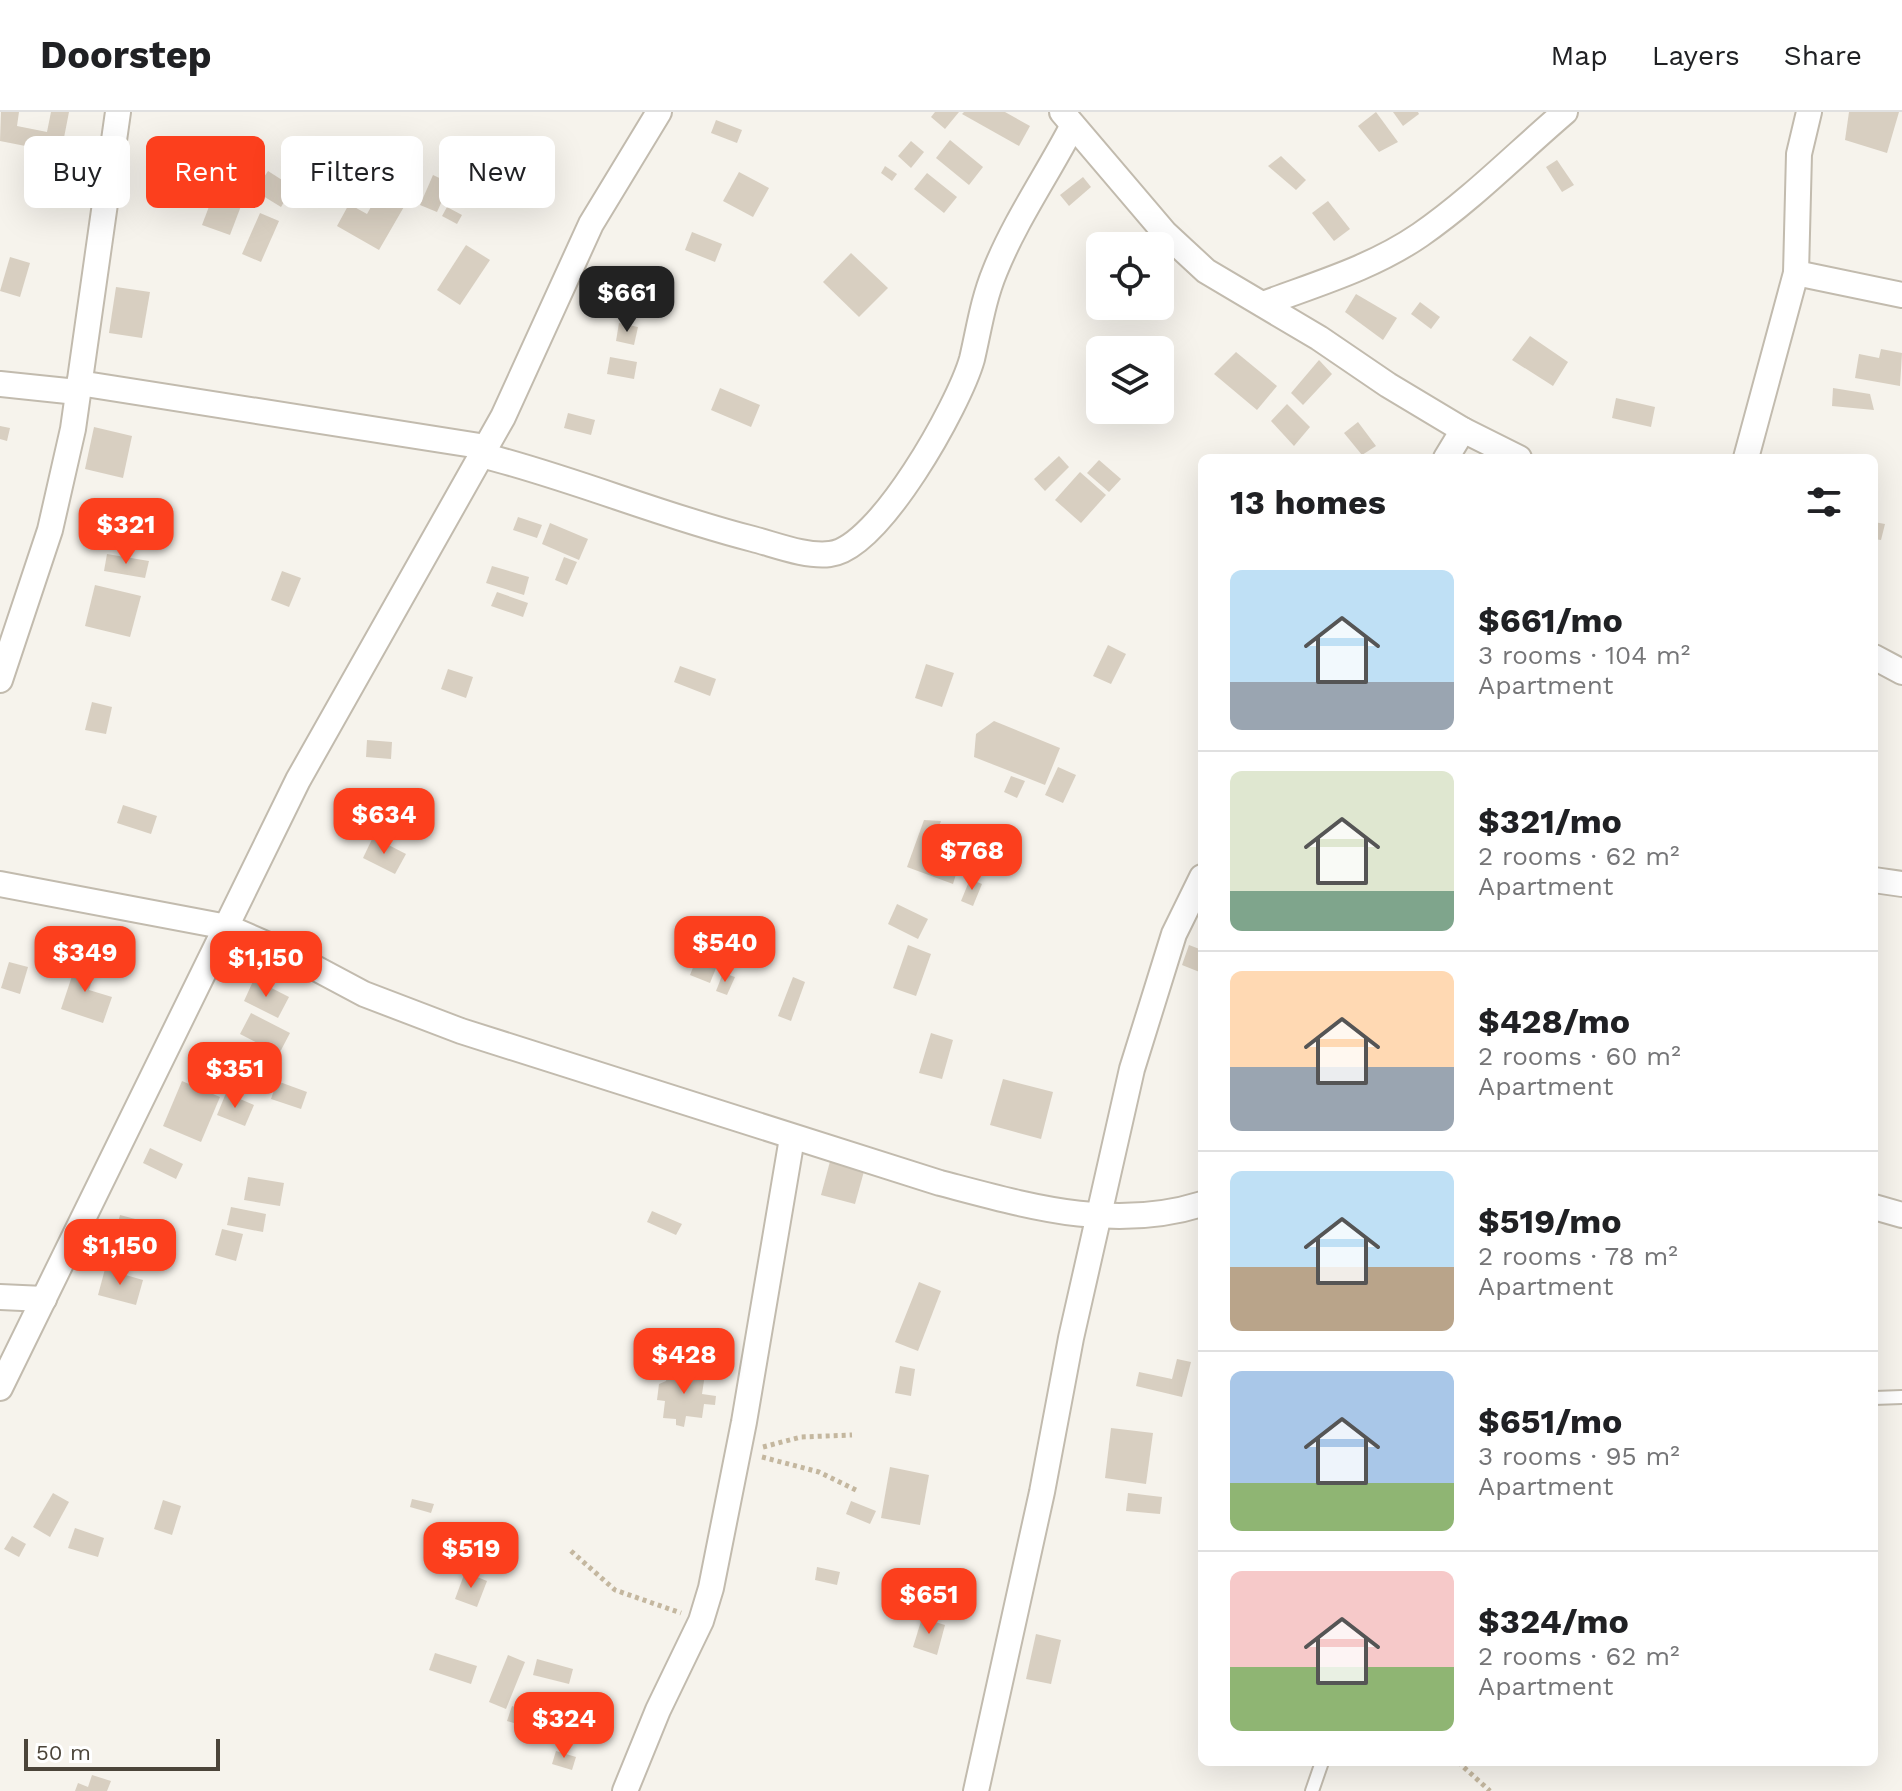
<!DOCTYPE html>
<html lang="en">
<head>
<meta charset="utf-8">
<style>
  :root { --surface:#fff; --page:#f2f2f2; --text:#202124; --muted:#757577; --line:#e0e0e0; --accent:#fc3f1d }
  body { margin:0; font-family:"Work Sans",sans-serif; background:var(--page); color:var(--text); height:100vh; display:flex; flex-direction:column; font-size:30px; white-space:nowrap }
  * { box-sizing:border-box; margin:0 }
  p { font-size:26px; color:var(--muted) }
  .icon { flex:none; width:44px; height:44px; fill:none; stroke:currentColor; stroke-width:2; stroke-linecap:round; stroke-linejoin:round }
  .map { position:relative; flex:1; overflow:hidden }
  .sheet { position:absolute; left:1198px; top:342px; width:680px; height:1312px; display:flex; flex-direction:column; background:var(--surface); border-radius:12px; box-shadow:0 8px 32px #0002 }
  .sheet>* { flex:none }
  .guide { position:absolute; left:24px; top:24px; width:760px; height:72px; display:flex; gap:16px }
  .buttons { position:absolute; left:1086px; top:120px; display:grid; gap:16px }
  .buttons a { display:grid; place-items:center; width:88px; height:88px; border-radius:12px; background:var(--surface); box-shadow:0 8px 32px #0002; font-size:40px }
  .scale { position:absolute; left:24px; bottom:20px; width:196px; box-sizing:border-box; padding-left:8px; border:4px solid #4b4439; border-top:0; font-size:22px; line-height:28px; white-space:nowrap; color:#4b4439; -webkit-text-stroke:6px #fff; paint-order:stroke }
  .price { position:absolute; translate:-50% -68px; padding:0 18px; border-radius:16px; background:var(--accent); color:#fff; font-size:26px; line-height:52px; filter:drop-shadow(0 2px 4px #0008) }
  .price::after { content:''; position:absolute; left:50%; top:48px; width:24px; height:18px; margin-left:-12px; background:inherit; clip-path:polygon(0 0,100% 0,50% 100%) }
  .price.active { background:#222; color:#fff }
  ul { padding:0; list-style:none }
  li { display:flex; align-items:center; gap:24px; height:200px; padding:0 32px }
  li+li { border-top:2px solid var(--line) }
  li span { display:grid; place-items:center; flex:none; width:224px; height:160px; border-radius:12px; color:#555 }
  li>.icon { margin-inline-start:auto }
  span .icon { width:96px; height:96px; fill:#fffc; stroke-width:1 }
  li b { font-size:34px }
  h2 { display:flex; justify-content:space-between; align-items:center; height:96px; padding:0 32px; font-size:34px }
  .tag { padding:0 28px; border-radius:12px; background:var(--surface); box-shadow:0 8px 32px #0002; font-size:28px; line-height:72px }
  .tag.active { background:var(--accent); color:#fff }
  header { display:flex; align-items:center; gap:48px; box-sizing:border-box; height:112px; padding:0 40px; background:var(--surface); border-bottom:2px solid var(--line) }
  header strong { font-size:38px }
  nav { display:flex; gap:44px; margin-inline-start:auto; font-size:28px }
  .map>svg:first-child { display:block }
  .building { fill:#d8cfc1 }
  .lines { fill:none; stroke-linecap:round; stroke-linejoin:round }
  .lane-casing { stroke:#c2bbae; stroke-width:16 }
  .street-casing { stroke:#c2bbae; stroke-width:28 }
  .path { stroke:#c4b79f; stroke-width:5; stroke-dasharray:4 4; stroke-linecap:butt }
  .lane { stroke:#fff; stroke-width:12 }
  .street { stroke:#fff; stroke-width:24 }
</style>
</head>
<body>
<header>
<strong>Doorstep</strong>
<nav><a>Map</a><a>Layers</a><a>Share</a></nav>
</header>
<div class="map">
<svg width="1902" height="1679" viewBox="0 0 1902 1679">
  <rect width="100%" height="100%" fill="#f6f3ec"/>
  <g class="building">
    <polygon points="1,0 19,0 17,14 47,20 51,0 69,0 61,41 0,29"/>
    <polygon points="935,0 959,0 945,17 931,5"/>
    <polygon points="964,0 1005,0 1030,14 1019,34 962,2"/>
    <polygon points="1376,0 1398,30 1379,40 1358,14"/>
    <polygon points="1393,0 1418,0 1419,2 1403,14"/>
    <polygon points="1849,0 1899,0 1887,41 1845,28"/>
    <polygon points="716,8 742,18 737,31 711,21"/>
    <polygon points="950,28 983,55 969,73 936,46"/>
    <polygon points="911,29 924,40 911,56 898,44"/>
    <polygon points="457,40 490,48 486,63 454,55"/>
    <polygon points="1281,44 1306,68 1296,78 1268,54"/>
    <polygon points="1557,48 1574,73 1562,80 1546,55"/>
    <polygon points="885,54 897,62 892,69 881,61"/>
    <polygon points="268,59 293,75 281,95 255,79"/>
    <polygon points="739,60 769,76 753,105 723,89"/>
    <polygon points="927,61 957,85 944,101 914,77"/>
    <polygon points="433,63 450,71 437,100 420,93"/>
    <polygon points="464,64 483,69 479,84 460,79"/>
    <polygon points="1083,65 1091,75 1069,94 1060,83"/>
    <polygon points="380,79 405,93 379,138 337,114 349,92 367,102"/>
    <polygon points="213,84 241,94 230,123 202,113"/>
    <polygon points="1328,89 1350,117 1334,129 1312,101"/>
    <polygon points="447,95 462,103 457,112 442,104"/>
    <polygon points="260,101 279,109 261,150 242,142"/>
    <polygon points="692,120 722,132 715,150 685,138"/>
    <polygon points="466,133 490,148 460,193 437,178"/>
    <polygon points="851,141 888,176 859,205 823,170"/>
    <polygon points="10,145 30,151 20,185 0,179"/>
    <polygon points="116,175 150,180 142,226 109,221"/>
    <polygon points="1356,182 1397,206 1383,228 1345,200"/>
    <polygon points="1420,190 1440,205 1431,217 1411,202"/>
    <polygon points="619,211 638,215 634,233 616,229"/>
    <polygon points="1530,224 1568,250 1553,274 1512,248"/>
    <polygon points="1881,237 1902,241 1900,274 1855,266 1859,242 1879,246"/>
    <polygon points="1236,240 1277,274 1257,298 1214,262"/>
    <polygon points="610,245 637,250 634,267 607,262"/>
    <polygon points="1319,248 1332,262 1303,293 1291,281"/>
    <polygon points="720,276 760,293 751,315 711,298"/>
    <polygon points="1833,276 1870,282 1874,298 1832,294"/>
    <polygon points="1616,286 1655,295 1651,315 1612,306"/>
    <polygon points="1287,292 1310,315 1294,334 1271,309"/>
    <polygon points="568,301 595,308 591,323 564,316"/>
    <polygon points="1358,310 1376,334 1362,343 1344,321"/>
    <polygon points="0,314 10,316 7,329 0,327"/>
    <polygon points="94,315 132,324 123,366 85,357"/>
    <polygon points="1059,344 1069,355 1045,379 1034,367"/>
    <polygon points="1099,348 1121,367 1109,380 1087,361"/>
    <polygon points="1080,360 1106,383 1081,411 1055,388"/>
    <polygon points="518,405 542,413 537,426 513,418"/>
    <polygon points="1874,410 1885,412 1881,428 1874,427"/>
    <polygon points="550,411 588,427 579,448 542,432"/>
    <polygon points="107,442 149,449 145,466 104,459"/>
    <polygon points="564,445 577,450 567,473 555,468"/>
    <polygon points="492,454 529,465 524,483 486,471"/>
    <polygon points="282,459 301,466 289,495 271,488"/>
    <polygon points="95,473 141,484 130,525 85,514"/>
    <polygon points="497,480 528,491 523,505 491,494"/>
    <polygon points="1108,533 1126,542 1111,572 1093,564"/>
    <polygon points="926,552 954,561 942,595 915,586"/>
    <polygon points="680,554 716,567 710,584 674,570"/>
    <polygon points="448,557 473,565 466,586 441,577"/>
    <polygon points="92,590 112,595 106,622 85,618"/>
    <polygon points="994,609 1060,636 1045,673 974,645 976,622"/>
    <polygon points="367,628 392,630 391,647 366,645"/>
    <polygon points="1058,655 1076,663 1063,691 1045,683"/>
    <polygon points="1011,664 1025,669 1017,686 1004,680"/>
    <polygon points="123,693 157,704 151,722 117,711"/>
    <polygon points="924,708 941,709 927,747 957,759 953,772 907,755"/>
    <polygon points="373,725 406,742 395,762 363,746"/>
    <polygon points="970,767 982,772 973,794 961,789"/>
    <polygon points="897,792 928,807 918,827 888,812"/>
    <polygon points="707,821 727,829 710,871 690,863"/>
    <polygon points="908,833 931,842 916,884 893,876"/>
    <polygon points="1189,833 1202,838 1202,861 1182,853"/>
    <polygon points="78,846 97,852 89,878 112,885 103,911 61,897"/>
    <polygon points="9,850 28,855 20,882 1,876"/>
    <polygon points="723,861 735,865 727,883 716,879"/>
    <polygon points="793,865 805,870 791,909 778,904"/>
    <polygon points="254,867 289,885 278,906 244,889"/>
    <polygon points="251,901 290,921 279,942 240,922"/>
    <polygon points="931,921 953,928 942,967 919,961"/>
    <polygon points="219,948 257,962 251,978 214,964"/>
    <polygon points="1003,967 1053,980 1041,1027 990,1013"/>
    <polygon points="182,969 220,985 201,1030 163,1014"/>
    <polygon points="277,969 307,980 301,997 271,987"/>
    <polygon points="226,981 254,993 245,1014 217,1003"/>
    <polygon points="150,1036 183,1052 176,1067 143,1051"/>
    <polygon points="832,1042 866,1052 855,1092 821,1083"/>
    <polygon points="248,1065 284,1071 280,1094 244,1088"/>
    <polygon points="231,1095 266,1102 263,1120 227,1113"/>
    <polygon points="652,1099 682,1112 676,1123 647,1110"/>
    <polygon points="120,1103 139,1108 134,1124 148,1128 143,1145 111,1136"/>
    <polygon points="222,1117 243,1122 236,1149 215,1143"/>
    <polygon points="105,1157 143,1168 136,1193 98,1183"/>
    <polygon points="919,1170 941,1179 918,1239 895,1230"/>
    <polygon points="1177,1247 1191,1250 1182,1285 1136,1274 1139,1260 1172,1267"/>
    <polygon points="900,1254 915,1257 911,1284 895,1281"/>
    <polygon points="668,1257 705,1262 702,1282 716,1284 715,1293 704,1292 702,1306 686,1304 684,1315 676,1313 676,1307 663,1306 665,1289 657,1288 659,1272 666,1269"/>
    <polygon points="1111,1316 1153,1321 1146,1372 1105,1366"/>
    <polygon points="890,1355 929,1363 920,1413 881,1406"/>
    <polygon points="53,1381 69,1390 50,1425 33,1415"/>
    <polygon points="1128,1381 1162,1385 1160,1402 1126,1399"/>
    <polygon points="412,1387 434,1392 431,1401 410,1395"/>
    <polygon points="163,1388 181,1394 172,1423 154,1417"/>
    <polygon points="851,1389 876,1399 870,1412 846,1402"/>
    <polygon points="75,1416 104,1426 98,1445 68,1436"/>
    <polygon points="12,1424 26,1432 19,1445 4,1437"/>
    <polygon points="817,1455 840,1460 837,1473 815,1468"/>
    <polygon points="465,1460 487,1469 477,1495 455,1487"/>
    <polygon points="922,1506 945,1513 937,1543 913,1535"/>
    <polygon points="1036,1522 1061,1528 1051,1572 1026,1567"/>
    <polygon points="435,1541 477,1554 471,1572 429,1558"/>
    <polygon points="508,1543 525,1550 506,1597 489,1590"/>
    <polygon points="537,1547 573,1557 569,1572 533,1563"/>
    <polygon points="512,1594 557,1607 553,1623 507,1609"/>
    <polygon points="556,1639 576,1645 572,1658 552,1652"/>
    <polygon points="92,1663 111,1669 107,1679 75,1679 78,1671 88,1675"/>
  </g>
  <g class="lines">
    <g class="lane-casing">
      <g id="lane">
        <polyline points="1874,1286 1902,1285"/>
        <polyline points="1312,1679 1322,1650"/>
      </g>
    </g>
    <g class="street-casing">
      <g id="street">
        <polyline points="1062,0 1165,121 1206,159 1319,226 1388,273 1463,318 1519,346"/>
        <polyline points="1796,161 1902,183"/>
        <path d="M1263 192C1316 172 1372 156 1420 123 1472 87 1517 41 1565 0"/>
        <polyline points="79,271 486,335"/>
        <polyline points="0,272 77,280"/>
        <path d="M481 343C573 366 661 404 753 427 776 433 806 445 830 442 879 437 959 293 972 247 979 217 983 188 995 159 1015 109 1047 63 1072 15"/>
        <polyline points="1446,346 1463,318"/>
        <polyline points="1746,346 1796,161 1799,42 1809,0"/>
        <polyline points="1874,545 1902,560"/>
        <polyline points="0,568 50,418 73,317 118,0"/>
        <polyline points="1874,768 1902,772"/>
        <path d="M0 772 227 815 289 842 364 882 461 919 940 1071C1028 1094 1113 1120 1202 1092"/>
        <polyline points="1874,1095 1902,1103"/>
        <polyline points="0,1185 44,1187"/>
        <polyline points="0,1276 298,668 503,305 591,112 659,0"/>
        <polyline points="625,1679 658,1598 701,1509 711,1476 744,1310 792,1026"/>
        <polyline points="976,1679 1042,1380 1071,1226 1132,957 1174,822 1202,765"/>
      </g>
    </g>
    <g class="path">
      <polyline points="763,1335 801,1325 852,1323"/>
      <polyline points="762,1345 819,1360 856,1378"/>
      <polyline points="571,1439 615,1478 681,1501"/>
      <polyline points="1458,1650 1490,1679"/>
    </g>
    <use href="#lane" class="lane"/>
    <use href="#street" class="street"/>
  </g>
</svg>
<div class="buttons">
<a><svg class="icon" aria-label="locate" viewBox="0 0 24 24"><circle cx="12" cy="12" r="6"/><path d="M12 2v4M12 18v4M2 12h4M18 12h4"/></svg></a>
<a><svg class="icon" aria-label="layers" viewBox="0 0 24 24"><path d="M12 4l9 5-9 5-9-5zM3 14l9 5 9-5"/></svg></a>
</div>
<div class="scale">50 m</div>
<b class="price active" style="left:627px;top:222px">$661</b>
<b class="price" style="left:126px;top:454px">$321</b>
<b class="price" style="left:384px;top:744px">$634</b>
<b class="price" style="left:972px;top:780px">$768</b>
<b class="price" style="left:725px;top:872px">$540</b>
<b class="price" style="left:85px;top:882px">$349</b>
<b class="price" style="left:266px;top:887px">$1,150</b>
<b class="price" style="left:235px;top:998px">$351</b>
<b class="price" style="left:120px;top:1175px">$1,150</b>
<b class="price" style="left:684px;top:1284px">$428</b>
<b class="price" style="left:471px;top:1478px">$519</b>
<b class="price" style="left:929px;top:1524px">$651</b>
<b class="price" style="left:564px;top:1648px">$324</b>
<div class="guide">
<a class="tag">Buy</a>
<a class="tag active">Rent</a>
<a class="tag">Filters</a>
<a class="tag">New</a>
</div>
<section class="sheet">
<h2>13 homes<svg class="icon" aria-label="filters" viewBox="0 0 24 24"><path d="M4 7h16M4 17h16"/><circle cx="9" cy="7" r="2"/><circle cx="15" cy="17" r="2"/></svg></h2>
<ul>
<li><span style="background:linear-gradient(#bfe0f5 70%,#9aa5b1 0)"><svg class="icon" aria-label="home" viewBox="0 0 24 24"><path d="M3 11l9-7 9 7M6 9v11h12V9"/></svg></span><div><b>$661/mo</b><p>3 rooms · 104 m²</p><p>Apartment</p></div></li>
<li><span style="background:linear-gradient(#dfe7d0 75%,#7fa58c 0)"><svg class="icon" aria-label="home" viewBox="0 0 24 24"><path d="M3 11l9-7 9 7M6 9v11h12V9"/></svg></span><div><b>$321/mo</b><p>2 rooms · 62 m²</p><p>Apartment</p></div></li>
<li><span style="background:linear-gradient(#ffd9b3 60%,#9aa5b1 0)"><svg class="icon" aria-label="home" viewBox="0 0 24 24"><path d="M3 11l9-7 9 7M6 9v11h12V9"/></svg></span><div><b>$428/mo</b><p>2 rooms · 60 m²</p><p>Apartment</p></div></li>
<li><span style="background:linear-gradient(#bfe0f5 60%,#b9a48a 0)"><svg class="icon" aria-label="home" viewBox="0 0 24 24"><path d="M3 11l9-7 9 7M6 9v11h12V9"/></svg></span><div><b>$519/mo</b><p>2 rooms · 78 m²</p><p>Apartment</p></div></li>
<li><span style="background:linear-gradient(#a9c7e8 70%,#8fb573 0)"><svg class="icon" aria-label="home" viewBox="0 0 24 24"><path d="M3 11l9-7 9 7M6 9v11h12V9"/></svg></span><div><b>$651/mo</b><p>3 rooms · 95 m²</p><p>Apartment</p></div></li>
<li><span style="background:linear-gradient(#f6c9c9 60%,#8fb573 0)"><svg class="icon" aria-label="home" viewBox="0 0 24 24"><path d="M3 11l9-7 9 7M6 9v11h12V9"/></svg></span><div><b>$324/mo</b><p>2 rooms · 62 m²</p><p>Apartment</p></div></li>
</ul>
</section>
</div>
</body>
</html>
